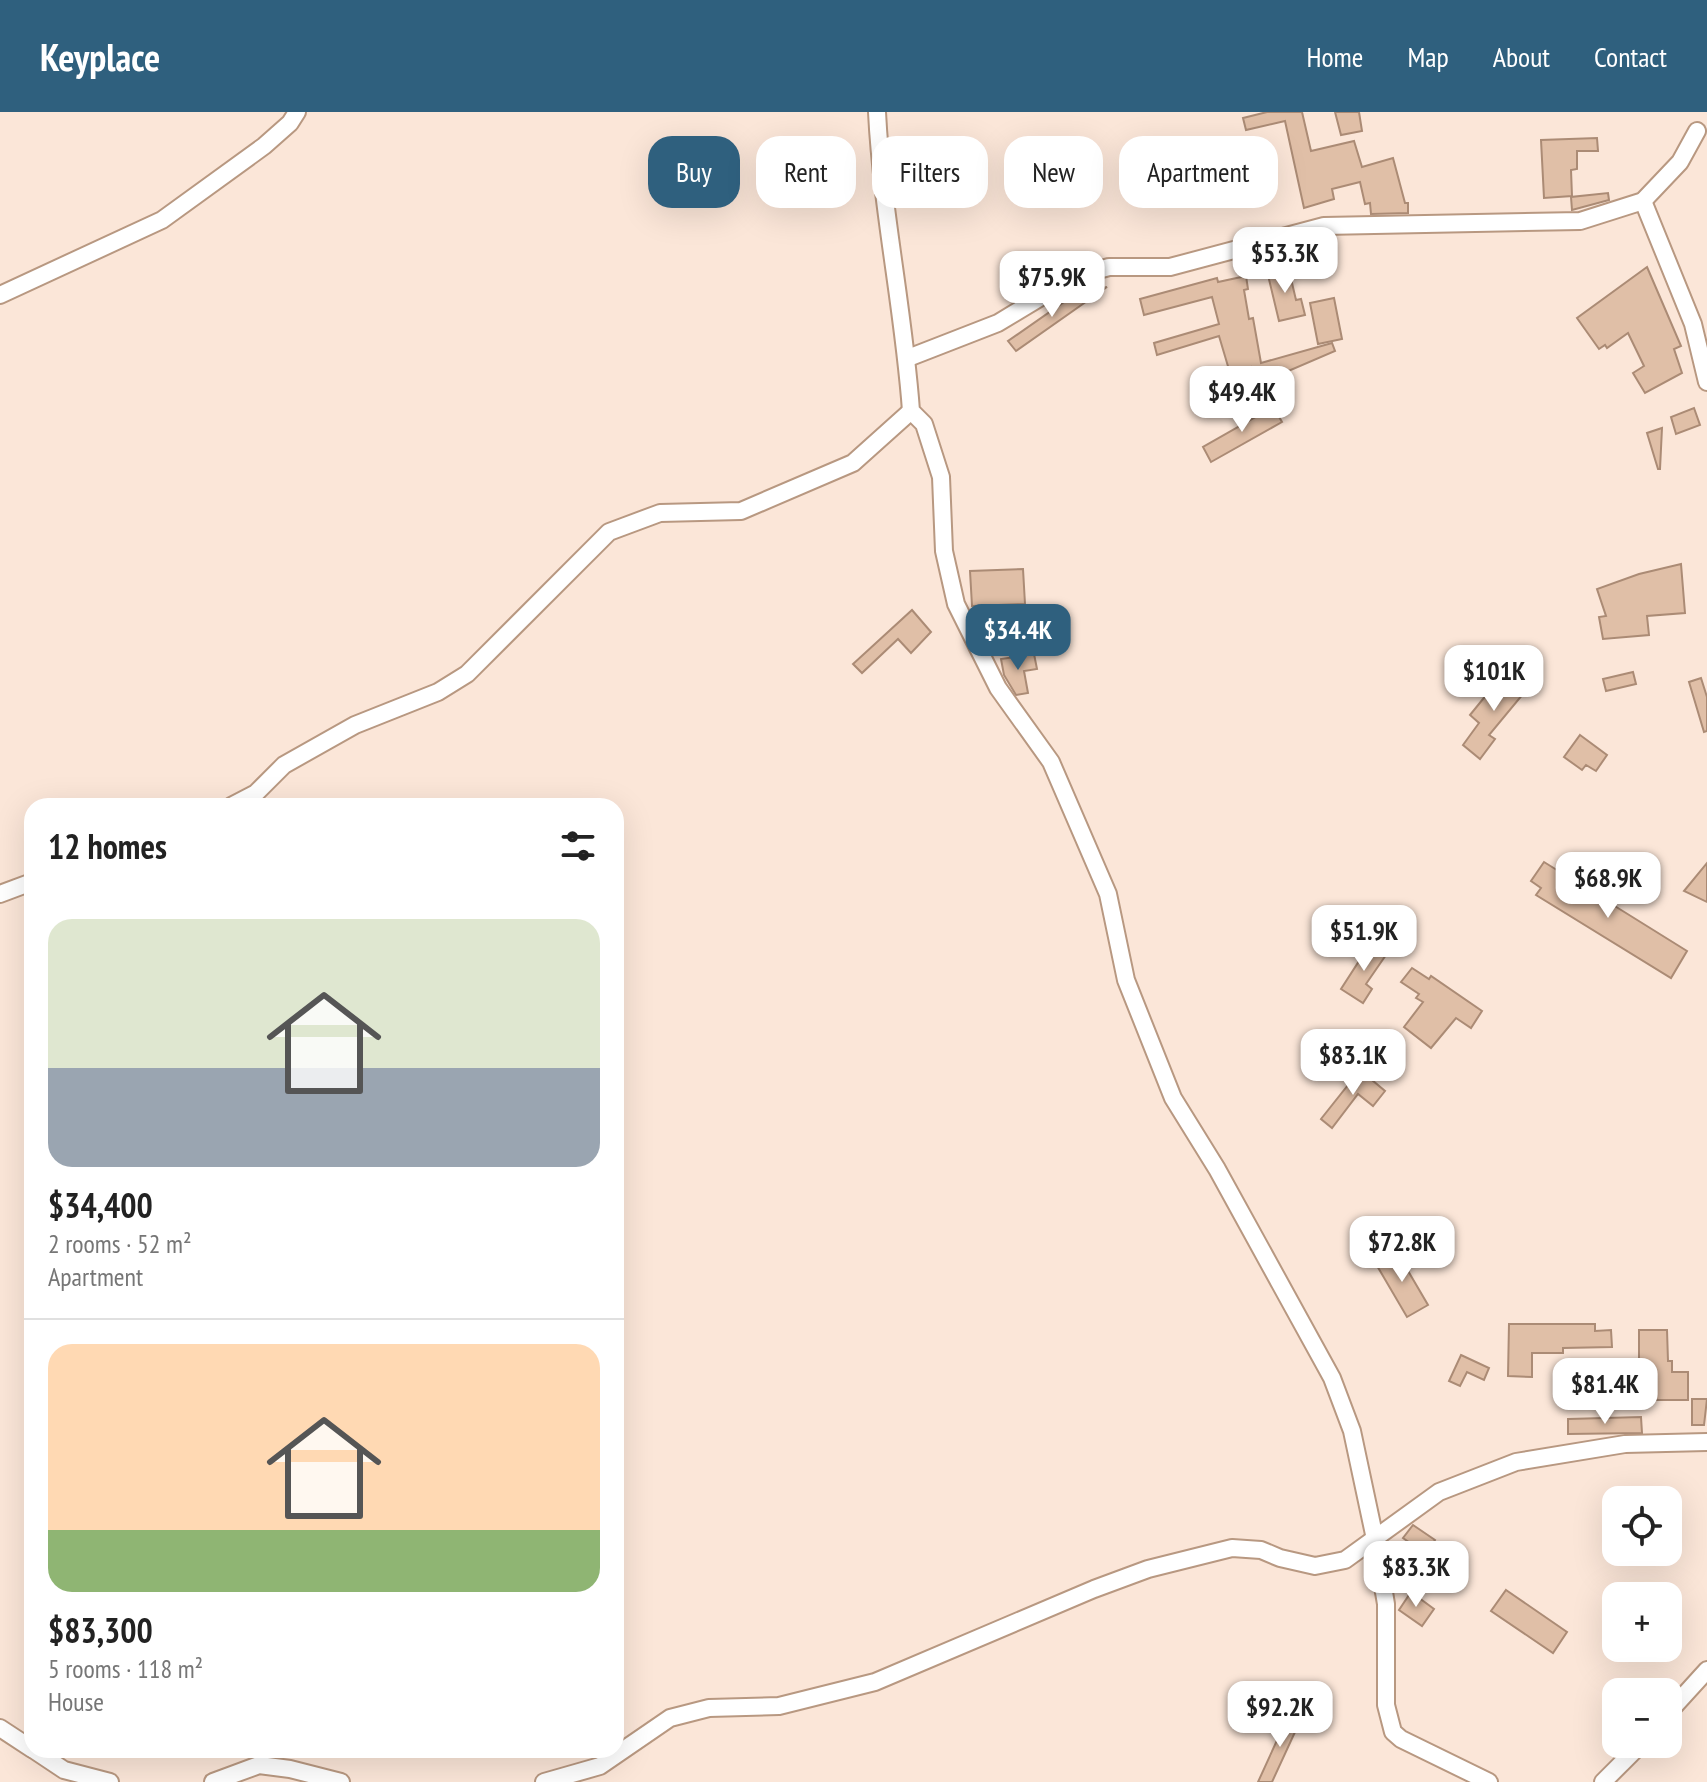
<!DOCTYPE html>
<html lang="en">
<head>
<meta charset="utf-8">
<style>
  :root { --surface:#fff; --page:#f2f2f2; --text:#222; --muted:#767676; --line:#e0e0e0; --accent:#2f607e }
  body { margin:0; font-family:"PT Sans Narrow",sans-serif; background:var(--page); color:var(--text); height:100vh; display:flex; flex-direction:column; font-size:30px; white-space:nowrap }
  * { box-sizing:border-box; margin:0 }
  p { font-size:26px; color:var(--muted) }
  .icon { flex:none; width:44px; height:44px; fill:none; stroke:currentColor; stroke-width:2; stroke-linecap:round; stroke-linejoin:round }
  .map { position:relative; flex:1; overflow:hidden }
  .side { position:absolute; left:24px; top:686px; width:600px; height:960px; display:flex; flex-direction:column; background:var(--surface); border-radius:24px; box-shadow:0 8px 32px #0002 }
  .side>* { flex:none }
  .hud { position:absolute; left:648px; top:24px; width:760px; height:72px; display:flex; gap:16px }
  .controls { position:absolute; left:1602px; top:1374px; display:grid; gap:16px }
  .controls a { display:grid; place-items:center; width:80px; height:80px; border-radius:16px; background:var(--surface); box-shadow:0 8px 32px #0002; font-size:40px }
  .price { position:absolute; translate:-50% -68px; padding:0 18px; border-radius:16px; background:#fff; color:#222; font-size:26px; line-height:52px; filter:drop-shadow(0 2px 4px #0008) }
  .price::after { content:''; position:absolute; left:50%; top:48px; width:24px; height:18px; margin-left:-12px; background:inherit; clip-path:polygon(0 0,100% 0,50% 100%) }
  .price.on { background:var(--accent); color:#fff }
  ul { padding:0; list-style:none }
  li { display:grid; align-content:center; gap:16px; height:424px; padding:0 24px }
  li+li { border-top:2px solid var(--line) }
  li span { display:grid; place-items:center; height:248px; border-radius:24px; color:#555 }
  li>.icon { margin-inline-start:auto }
  span .icon { width:144px; height:144px; fill:#fffc; stroke-width:1 }
  li b { font-size:34px }
  h2 { display:flex; justify-content:space-between; align-items:center; height:96px; padding:0 24px; font-size:34px }
  .pill { padding:0 28px; border-radius:24px; background:var(--surface); box-shadow:0 8px 32px #0002; font-size:28px; line-height:72px }
  .pill.on { background:var(--accent); color:#fff }
  header { display:flex; align-items:center; gap:48px; box-sizing:border-box; height:112px; padding:0 40px; background:var(--accent); color:#fff }
  header strong { font-size:38px }
  nav { display:flex; gap:44px; margin-inline-start:auto; font-size:28px }
  .map>svg:first-child { display:block }
  .building { fill:#e0bfa7; stroke:#ab8b75; stroke-width:2 }
  .lines { fill:none; stroke-linecap:round; stroke-linejoin:round }
  .minor-casing { stroke:#b89881; stroke-width:20 }
  .minor { stroke:#fff; stroke-width:16 }
</style>
</head>
<body>
<header>
<strong>Keyplace</strong>
<nav><a>Home</a><a>Map</a><a>About</a><a>Contact</a></nav>
</header>
<div class="map">
<svg width="1707" height="1670" viewBox="0 0 1707 1670">
  <rect width="100%" height="100%" fill="#fbe6d8"/>
  <g class="building">
    <polygon points="1267,0 1302,0 1311,39 1354,29 1362,55 1393,46 1405,91 1408,91 1408,101 1371,102 1370,91 1365,92 1360,70 1332,77 1334,87 1304,96 1285,9 1246,18 1243,6"/>
    <polygon points="1335,0 1359,0 1362,19 1341,23"/>
    <polygon points="1597,26 1598,39 1577,39 1577,57 1571,58 1572,84 1544,86 1541,28"/>
    <polygon points="955,41 956,70 943,70 942,66 899,69 898,54 932,52 931,43"/>
    <polygon points="1608,81 1609,88 1572,98 1571,85"/>
    <polygon points="1320,126 1324,143 1276,155 1272,139"/>
    <polygon points="1288,154 1296,188 1301,187 1305,203 1279,209 1267,159"/>
    <polygon points="1647,155 1681,234 1674,237 1682,261 1645,281 1633,261 1644,254 1628,221 1607,236 1605,233 1599,237 1577,206"/>
    <polygon points="1246,164 1248,177 1244,178 1249,207 1253,206 1261,251 1332,231 1335,239 1258,272 1251,255 1230,261 1219,224 1157,243 1154,231 1219,212 1212,185 1144,203 1140,187 1217,166 1218,170"/>
    <polygon points="1107,175 1016,239 1008,229 1074,183"/>
    <polygon points="1334,186 1342,227 1318,232 1310,191"/>
    <polygon points="1273,295 1282,310 1211,350 1203,335"/>
    <polygon points="1694,296 1700,313 1676,322 1671,305"/>
    <polygon points="1662,316 1660,357 1658,357 1647,321"/>
    <polygon points="1681,452 1685,501 1647,504 1649,523 1603,527 1599,505 1606,504 1597,477 1639,462"/>
    <polygon points="1023,457 1025,492 972,494 970,459"/>
    <polygon points="912,498 931,520 911,541 898,527 862,561 853,552"/>
    <polygon points="1034,542 1037,557 1024,559 1028,581 1016,583 1004,563 1001,547"/>
    <polygon points="1633,560 1636,572 1606,579 1603,567"/>
    <polygon points="1518,563 1533,570 1489,623 1495,627 1480,647 1463,633 1479,611 1470,603 1500,566 1513,574"/>
    <polygon points="1701,566 1707,585 1707,619 1704,620 1689,570"/>
    <polygon points="1580,623 1607,643 1596,659 1586,653 1582,658 1564,645"/>
    <polygon points="1544,750 1687,839 1671,866 1536,783 1541,776 1531,769"/>
    <polygon points="1707,751 1707,790 1684,779"/>
    <polygon points="1372,829 1388,840 1366,872 1372,877 1363,891 1341,877"/>
    <polygon points="1412,856 1429,867 1431,864 1482,899 1471,916 1456,906 1431,936 1404,915 1423,890 1416,886 1419,882 1401,870"/>
    <polygon points="1360,958 1385,979 1373,994 1358,982 1332,1016 1321,1007"/>
    <polygon points="1397,1140 1428,1193 1407,1205 1376,1152"/>
    <polygon points="1509,1212 1595,1212 1595,1219 1611,1218 1612,1235 1563,1236 1563,1241 1532,1241 1532,1265 1508,1264"/>
    <polygon points="1639,1218 1667,1218 1668,1249 1672,1249 1672,1260 1688,1260 1688,1288 1642,1288 1642,1297 1629,1297 1629,1275 1602,1277 1601,1260 1639,1260"/>
    <polygon points="1461,1243 1489,1256 1484,1268 1467,1260 1460,1274 1449,1269"/>
    <polygon points="1692,1287 1707,1287 1704,1313 1692,1313"/>
    <polygon points="1641,1305 1642,1321 1568,1322 1568,1307"/>
    <polygon points="1413,1413 1435,1428 1426,1442 1403,1426"/>
    <polygon points="1506,1478 1567,1520 1553,1541 1491,1499"/>
    <polygon points="1411,1480 1434,1497 1422,1514 1399,1498"/>
    <polygon points="1289,1602 1301,1607 1272,1670 1258,1670"/>
  </g>
  <g class="lines">
    <g class="minor-casing">
      <g id="minor">
        <path d="M877 0C882 100 904 199 911 299L924 312 941 365 944 439 956 492 998 576 1051 650 1108 782 1126 868 1173 986 1217 1057 1332 1266 1352 1319 1375 1427 1386 1492V1593L1393 1620 1401 1627 1489 1670"/>
        <polyline points="1643,89 1693,212 1707,270"/>
        <polyline points="0,183 162,108 264,34 290,11 297,0"/>
        <polyline points="908,246 998,211 1076,164 1109,155 1170,155 1324,114 1580,109 1643,89 1680,50 1697,19"/>
        <polyline points="231,694 256,681 284,653 355,613 438,580 467,562 609,420 660,401 741,399 853,351 911,299"/>
        <polyline points="0,782 32,770"/>
        <polyline points="1668,1601 1707,1558"/>
        <polyline points="0,1616 32,1637"/>
        <polyline points="34,1638 64,1658 110,1670"/>
        <polyline points="213,1670 259,1653 290,1657 341,1670"/>
        <polyline points="544,1670 600,1654 670,1606 709,1596 779,1594 875,1570 1094,1477 1148,1457 1232,1436 1261,1438 1280,1446 1315,1454 1345,1448 1439,1380 1516,1350 1625,1332 1707,1330"/>
        <polyline points="1603,1670 1641,1632"/>
      </g>
    </g>
    <use href="#minor" class="minor"/>
  </g>
</svg>
<div class="controls">
<a><svg class="icon" aria-label="locate" viewBox="0 0 24 24"><circle cx="12" cy="12" r="6"/><path d="M12 2v4M12 18v4M2 12h4M18 12h4"/></svg></a>
<a>+</a>
<a>−</a>
</div>
<b class="price" style="left:1285px;top:183px">$53.3K</b>
<b class="price" style="left:1052px;top:207px">$75.9K</b>
<b class="price" style="left:1242px;top:322px">$49.4K</b>
<b class="price on" style="left:1018px;top:560px">$34.4K</b>
<b class="price" style="left:1494px;top:601px">$101K</b>
<b class="price" style="left:1608px;top:808px">$68.9K</b>
<b class="price" style="left:1364px;top:861px">$51.9K</b>
<b class="price" style="left:1353px;top:985px">$83.1K</b>
<b class="price" style="left:1402px;top:1172px">$72.8K</b>
<b class="price" style="left:1605px;top:1314px">$81.4K</b>
<b class="price" style="left:1416px;top:1497px">$83.3K</b>
<b class="price" style="left:1280px;top:1637px">$92.2K</b>
<div class="hud">
<a class="pill on">Buy</a>
<a class="pill">Rent</a>
<a class="pill">Filters</a>
<a class="pill">New</a>
<a class="pill">Apartment</a>
</div>
<section class="side">
<h2>12 homes<svg class="icon" aria-label="filters" viewBox="0 0 24 24"><path d="M4 7h16M4 17h16"/><circle cx="9" cy="7" r="2"/><circle cx="15" cy="17" r="2"/></svg></h2>
<ul>
<li><span style="background:linear-gradient(#dfe7d0 60%,#9aa5b1 0)"><svg class="icon" aria-label="home" viewBox="0 0 24 24"><path d="M3 11l9-7 9 7M6 9v11h12V9"/></svg></span><div><b>$34,400</b><p>2 rooms · 52 m²</p><p>Apartment</p></div></li>
<li><span style="background:linear-gradient(#ffd9b3 75%,#8fb573 0)"><svg class="icon" aria-label="home" viewBox="0 0 24 24"><path d="M3 11l9-7 9 7M6 9v11h12V9"/></svg></span><div><b>$83,300</b><p>5 rooms · 118 m²</p><p>House</p></div></li>
</ul>
</section>
</div>
</body>
</html>
